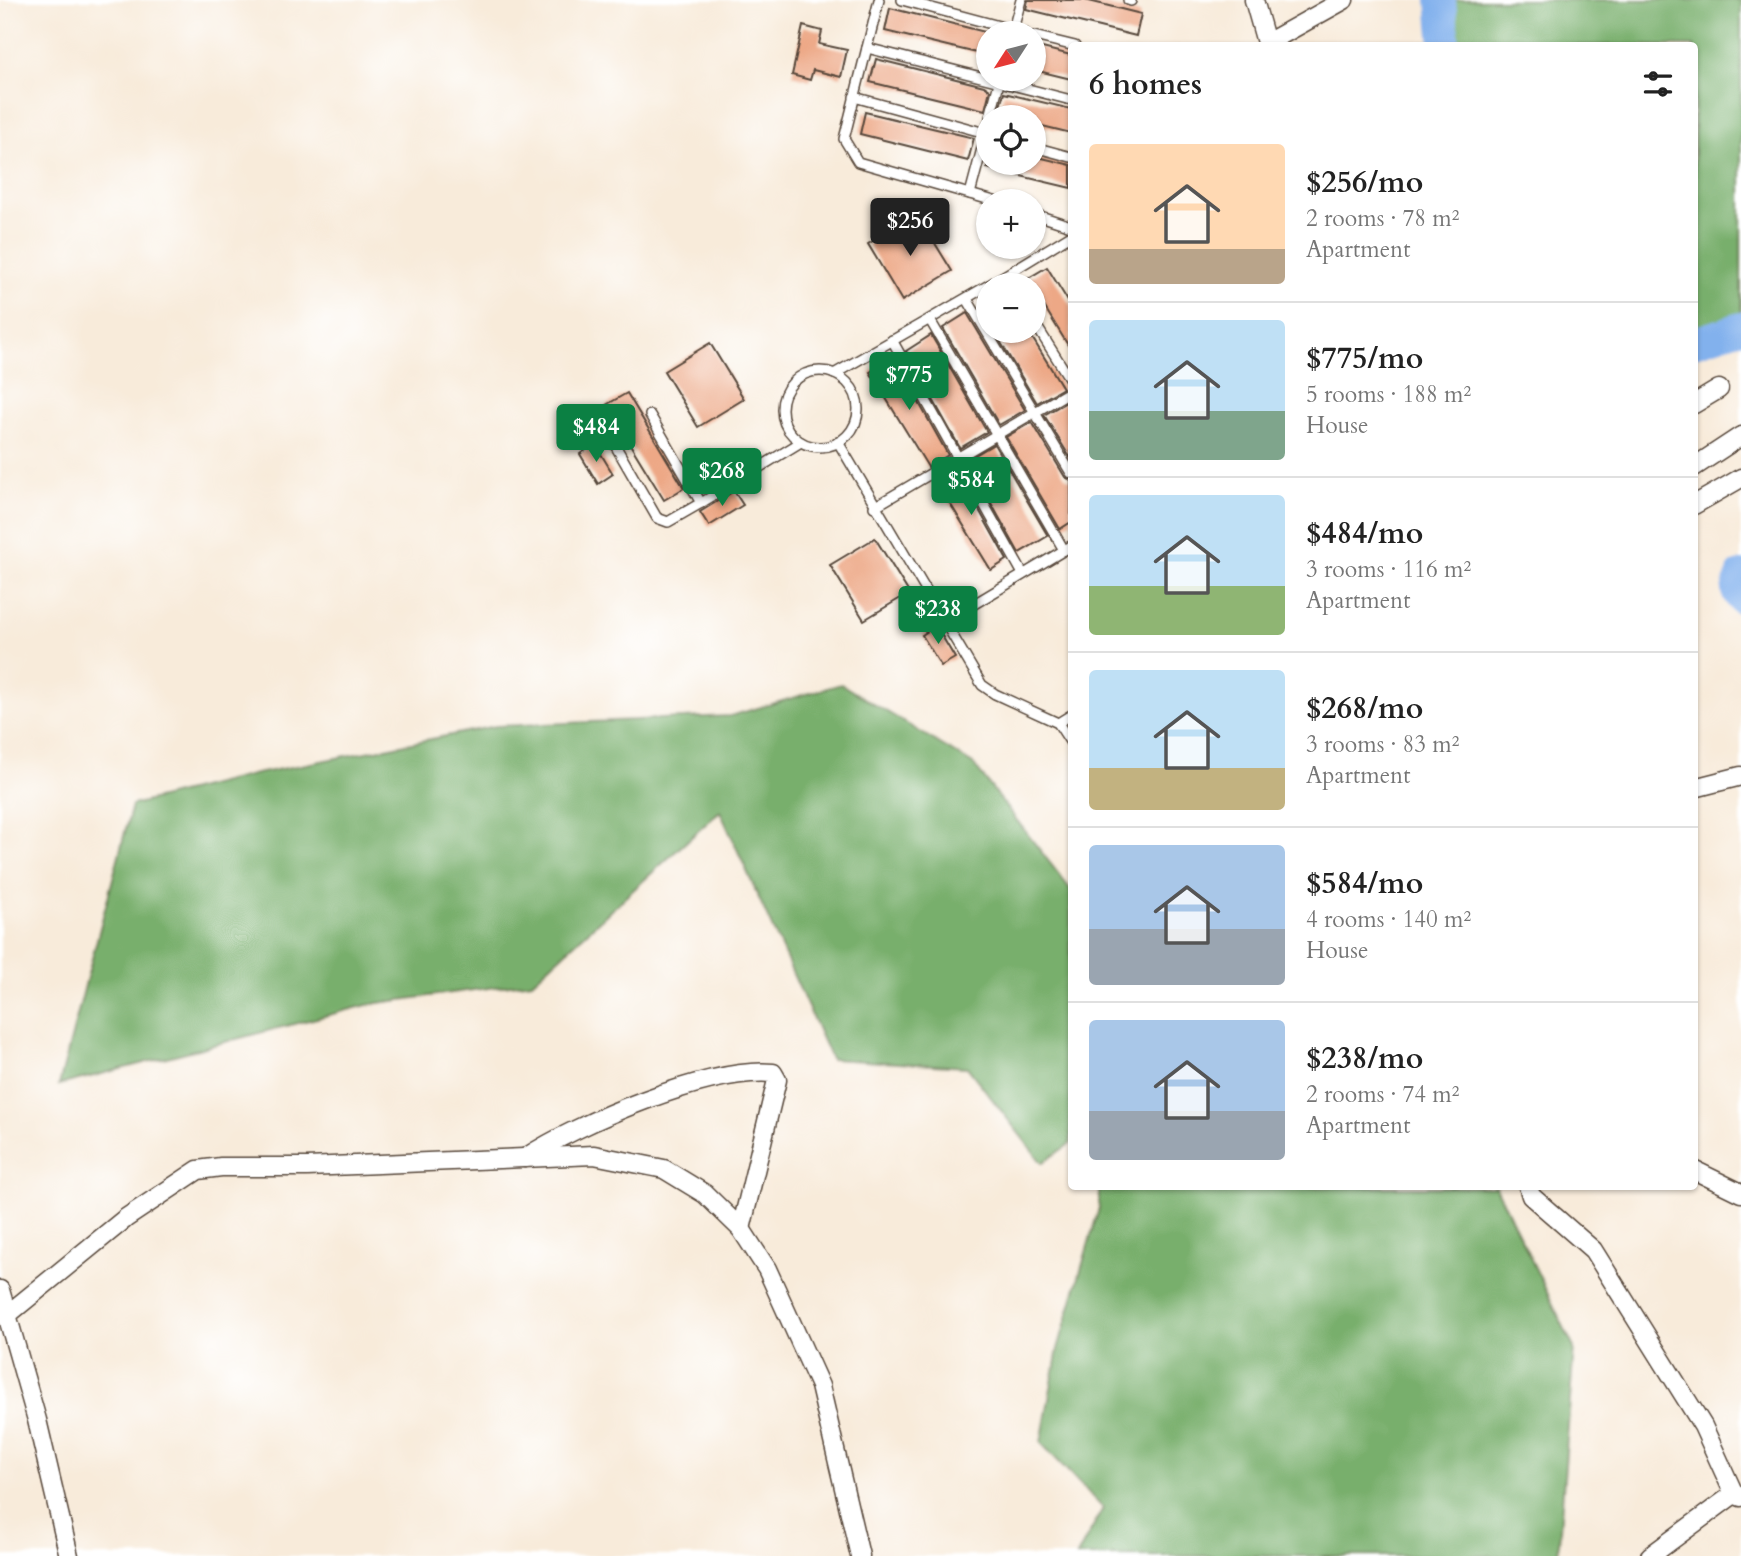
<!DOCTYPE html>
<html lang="en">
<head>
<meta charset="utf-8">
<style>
  :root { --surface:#fff; --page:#f2f2f2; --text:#222; --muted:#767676; --line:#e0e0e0; --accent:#0b8043 }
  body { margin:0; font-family:Cardo,serif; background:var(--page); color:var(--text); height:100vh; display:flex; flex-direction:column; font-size:26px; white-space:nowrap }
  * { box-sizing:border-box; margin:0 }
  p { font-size:23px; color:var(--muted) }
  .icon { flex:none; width:38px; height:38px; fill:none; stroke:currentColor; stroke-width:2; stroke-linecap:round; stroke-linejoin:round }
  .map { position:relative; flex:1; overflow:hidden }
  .sheet { position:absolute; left:1068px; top:42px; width:630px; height:1148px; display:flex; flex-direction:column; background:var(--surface); border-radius:7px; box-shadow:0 2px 5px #0004 }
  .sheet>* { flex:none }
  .needle { width:46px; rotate:234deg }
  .controls { position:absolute; left:976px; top:21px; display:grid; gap:14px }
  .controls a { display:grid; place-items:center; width:70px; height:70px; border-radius:50%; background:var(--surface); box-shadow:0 2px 5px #0004; font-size:35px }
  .price { position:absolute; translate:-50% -60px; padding:0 16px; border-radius:7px; background:var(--accent); color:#fff; font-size:23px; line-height:46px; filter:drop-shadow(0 2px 4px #0008) }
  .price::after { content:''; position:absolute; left:50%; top:42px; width:21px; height:16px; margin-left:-10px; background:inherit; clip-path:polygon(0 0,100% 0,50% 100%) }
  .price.current { background:#222; color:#fff }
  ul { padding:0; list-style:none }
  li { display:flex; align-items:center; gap:21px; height:175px; padding:0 21px }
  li+li { border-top:2px solid var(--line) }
  li span { display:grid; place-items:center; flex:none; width:196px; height:140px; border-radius:7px; color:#555 }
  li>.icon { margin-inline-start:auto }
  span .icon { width:84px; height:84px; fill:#fffc; stroke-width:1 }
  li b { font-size:30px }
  h2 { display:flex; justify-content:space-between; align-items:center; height:84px; padding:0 21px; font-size:30px }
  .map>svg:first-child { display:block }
  .forest { fill:#78af6c; stroke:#5a6c45; stroke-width:2 }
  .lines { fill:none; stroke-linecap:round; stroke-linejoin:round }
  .river { stroke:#82b1ed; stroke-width:30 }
  .building { fill:#eda886 }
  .lane-casing { stroke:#57473a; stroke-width:12 }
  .street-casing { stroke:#57473a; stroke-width:21 }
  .lane { stroke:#fff; stroke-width:9 }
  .street { stroke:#fff; stroke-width:18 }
</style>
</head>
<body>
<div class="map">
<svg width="1741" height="1556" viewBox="0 0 1741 1556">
  <rect width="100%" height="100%" fill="#fff"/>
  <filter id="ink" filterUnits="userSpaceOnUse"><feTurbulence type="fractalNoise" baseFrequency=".0143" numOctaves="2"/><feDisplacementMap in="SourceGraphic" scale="14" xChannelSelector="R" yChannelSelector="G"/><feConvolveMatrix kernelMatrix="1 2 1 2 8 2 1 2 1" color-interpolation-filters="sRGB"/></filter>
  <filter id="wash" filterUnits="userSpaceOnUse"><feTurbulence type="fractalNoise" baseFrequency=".00686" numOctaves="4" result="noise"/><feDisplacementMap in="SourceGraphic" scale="28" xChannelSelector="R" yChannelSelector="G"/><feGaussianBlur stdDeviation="1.57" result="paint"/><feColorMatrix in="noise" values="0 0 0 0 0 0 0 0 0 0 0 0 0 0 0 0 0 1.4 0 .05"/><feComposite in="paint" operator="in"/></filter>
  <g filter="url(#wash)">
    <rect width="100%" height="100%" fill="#f8ebda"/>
    <g class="forest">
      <polygon points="1441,0 1741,0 1741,327 1694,342 1694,46 1445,45"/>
      <polygon points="841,684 973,764 1071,890 1071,1143 1042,1163 967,1067 831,1059 720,811 532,982 371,1004 59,1085 132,805 256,774 496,726 730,716"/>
      <polygon points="1099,1187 1496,1187 1574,1348 1558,1556 1077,1556 1103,1508 1041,1443 1058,1349 1099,1208"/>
    </g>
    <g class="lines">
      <g class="river">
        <polyline points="1441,0 1445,46"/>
        <polyline points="1694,342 1741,327"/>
        <polyline points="1741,575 1736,591 1741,599"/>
      </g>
    </g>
    <g id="blocks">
      <g class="building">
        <polygon points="1028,0 1085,0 1141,14 1136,36 1026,9"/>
        <polygon points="890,8 989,33 989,56 885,31"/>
        <polygon points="803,26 822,31 819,44 847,50 841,77 813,70 810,80 792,75"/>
        <polygon points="1034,46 1071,55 1071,79 1034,70"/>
        <polygon points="876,59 984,86 990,90 985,110 870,82"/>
        <polygon points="1004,93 1071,109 1071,133 1034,124 1034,117 1000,117 998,113"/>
        <polygon points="865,112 974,138 968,161 860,134"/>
        <polygon points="1034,156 1071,165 1071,188 987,168 988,163 1034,163"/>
        <polygon points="917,214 952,271 902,301 868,244"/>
        <polygon points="1047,267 1071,306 1071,350 1034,290 1034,285 1027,279"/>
        <polygon points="967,313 1025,410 999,425 943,328"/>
        <polygon points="994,331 1028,331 1063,388 1037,403"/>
        <polygon points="931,335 987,432 960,448 906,351"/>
        <polygon points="710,343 744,399 698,427 664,371"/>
        <polygon points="894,358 948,455 928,467 870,372"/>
        <polygon points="627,393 684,488 664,500 606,405"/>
        <polygon points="1070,400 1071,402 1071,459 1044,415"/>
        <polygon points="1032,422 1065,477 1071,480 1071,522 1060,529 1006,437"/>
        <polygon points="595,444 613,474 598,484 580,454"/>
        <polygon points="994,444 1048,536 1019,553 967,460"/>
        <polygon points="955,467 1007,560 991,570 935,479"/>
        <polygon points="734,491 743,505 709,526 700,512"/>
        <polygon points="875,538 909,593 864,620 830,565"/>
        <polygon points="936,626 955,658 941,666 922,635"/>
      </g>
    </g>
  </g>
  <g filter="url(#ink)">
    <use href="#blocks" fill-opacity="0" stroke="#57473a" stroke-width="2"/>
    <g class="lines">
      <g class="lane-casing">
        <g id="lane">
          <polyline points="879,0 844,139 858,162 994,201"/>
          <polyline points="902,0 1025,33"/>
          <polyline points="1128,0 1131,1"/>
          <polyline points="1012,33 1021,0"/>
          <polyline points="1034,36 1075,46"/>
          <polyline points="867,48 1071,100"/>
          <polyline points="854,97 989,134"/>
          <polyline points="990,117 1000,79"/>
          <polyline points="1034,147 1071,157"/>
          <polyline points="970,194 989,122"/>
          <polyline points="1034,214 1071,226"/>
          <polyline points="989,285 1071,235"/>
          <polyline points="967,299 1071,473"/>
          <polyline points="930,320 1064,550"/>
          <polyline points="1034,322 1071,381"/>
          <polyline points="892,340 1023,574"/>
          <circle cx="820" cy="409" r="38"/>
          <polyline points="834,374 989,285"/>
          <polyline points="650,415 701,503 801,442"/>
          <polyline points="608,433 657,518 668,522 701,503"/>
          <polyline points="838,442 982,685 995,694 1058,723 1071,743"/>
          <polyline points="874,507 1071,391"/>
          <polyline points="944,622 1071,546"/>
          <polyline points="1058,723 1071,715"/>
        </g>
      </g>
      <g class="street-casing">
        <g id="street">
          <polyline points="1254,0 1267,46"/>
          <polyline points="1267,43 1344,0"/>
          <polyline points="1694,404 1719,389"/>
          <polyline points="1694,467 1741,436"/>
          <polyline points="1694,505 1741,478"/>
          <polyline points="1694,788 1741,776"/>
          <path d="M525 1158C578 1123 709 1067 773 1073L777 1080 741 1229"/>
          <polyline points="1694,1170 1741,1193"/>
          <polyline points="1528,1186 1531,1196 1593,1250 1703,1426 1734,1494 1741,1497"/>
          <polyline points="0,1290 37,1420 69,1556"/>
          <polyline points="7,1315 126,1218 198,1170 221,1167 307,1167 594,1155 664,1169 705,1194 741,1229 767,1269 820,1386 860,1556"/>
          <polyline points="1650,1556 1734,1494"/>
        </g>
      </g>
      <use href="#lane" class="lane"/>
      <use href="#street" class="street"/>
    </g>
  </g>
</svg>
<div class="controls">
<a><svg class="needle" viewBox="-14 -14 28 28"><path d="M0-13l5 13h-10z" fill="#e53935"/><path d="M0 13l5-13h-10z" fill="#767676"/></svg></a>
<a><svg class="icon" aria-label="locate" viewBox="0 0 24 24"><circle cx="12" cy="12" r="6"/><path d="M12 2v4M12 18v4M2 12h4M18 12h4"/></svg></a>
<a>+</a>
<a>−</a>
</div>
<b class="price current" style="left:910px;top:258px">$256</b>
<b class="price" style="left:909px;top:412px">$775</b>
<b class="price" style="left:596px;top:464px">$484</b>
<b class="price" style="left:722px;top:508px">$268</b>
<b class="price" style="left:971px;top:517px">$584</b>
<b class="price" style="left:938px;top:646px">$238</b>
<section class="sheet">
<h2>6 homes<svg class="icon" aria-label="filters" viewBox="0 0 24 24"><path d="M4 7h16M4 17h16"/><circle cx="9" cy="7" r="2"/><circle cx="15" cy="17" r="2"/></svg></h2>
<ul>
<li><span style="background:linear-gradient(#ffd9b3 75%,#b9a48a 0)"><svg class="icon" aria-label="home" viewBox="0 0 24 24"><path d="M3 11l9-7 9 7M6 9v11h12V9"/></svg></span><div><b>$256/mo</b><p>2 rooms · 78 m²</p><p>Apartment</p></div></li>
<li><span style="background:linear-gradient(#bfe0f5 65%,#7fa58c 0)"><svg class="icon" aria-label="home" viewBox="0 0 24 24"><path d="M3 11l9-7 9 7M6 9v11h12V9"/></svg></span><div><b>$775/mo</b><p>5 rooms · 188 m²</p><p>House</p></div></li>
<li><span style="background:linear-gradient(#bfe0f5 65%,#8fb573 0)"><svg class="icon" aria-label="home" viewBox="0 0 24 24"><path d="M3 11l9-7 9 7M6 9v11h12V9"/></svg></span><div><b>$484/mo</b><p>3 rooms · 116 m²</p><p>Apartment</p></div></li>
<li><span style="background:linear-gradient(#bfe0f5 70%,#c2b280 0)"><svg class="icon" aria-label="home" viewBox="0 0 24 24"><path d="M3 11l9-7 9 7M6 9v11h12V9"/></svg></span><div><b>$268/mo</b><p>3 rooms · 83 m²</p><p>Apartment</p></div></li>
<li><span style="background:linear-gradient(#a9c7e8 60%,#9aa5b1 0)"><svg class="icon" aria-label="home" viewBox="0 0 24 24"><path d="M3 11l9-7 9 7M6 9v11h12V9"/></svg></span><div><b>$584/mo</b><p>4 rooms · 140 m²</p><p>House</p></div></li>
<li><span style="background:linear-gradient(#a9c7e8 65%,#9aa5b1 0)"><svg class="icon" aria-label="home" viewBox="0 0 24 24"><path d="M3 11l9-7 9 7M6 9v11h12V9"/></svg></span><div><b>$238/mo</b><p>2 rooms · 74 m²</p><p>Apartment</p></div></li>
</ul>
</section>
</div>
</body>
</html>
